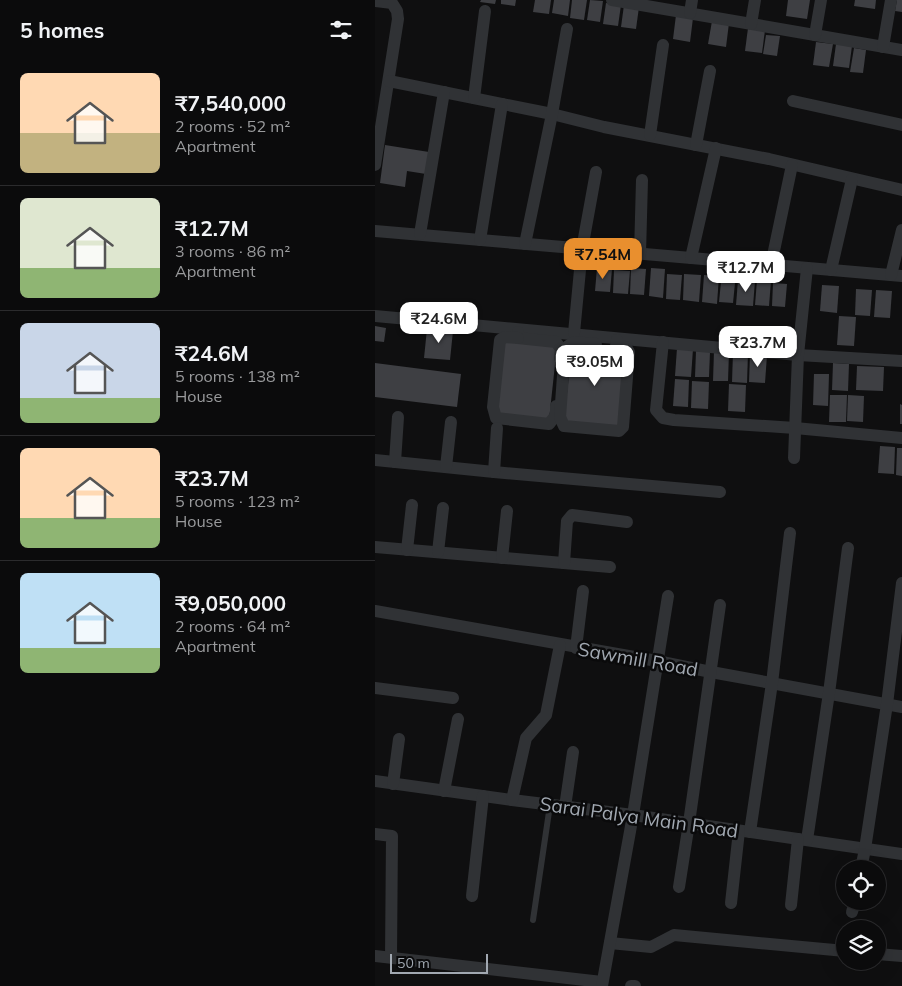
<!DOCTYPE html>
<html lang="en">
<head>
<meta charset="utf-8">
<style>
  :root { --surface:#0b0b0c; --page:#19191a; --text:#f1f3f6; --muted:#9a9b9d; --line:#2b2b2d; --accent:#e98f2e }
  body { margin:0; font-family:Mulish,sans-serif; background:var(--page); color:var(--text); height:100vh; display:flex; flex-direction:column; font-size:19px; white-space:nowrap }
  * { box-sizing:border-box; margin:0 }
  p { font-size:16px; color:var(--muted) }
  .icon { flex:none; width:28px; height:28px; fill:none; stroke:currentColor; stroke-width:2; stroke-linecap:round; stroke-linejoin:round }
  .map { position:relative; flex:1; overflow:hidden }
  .details { display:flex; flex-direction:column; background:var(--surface); width:375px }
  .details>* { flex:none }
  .tools { position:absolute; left:461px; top:860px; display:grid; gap:10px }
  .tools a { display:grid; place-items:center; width:50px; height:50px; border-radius:50%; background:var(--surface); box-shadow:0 5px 20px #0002,0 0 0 1px var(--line); font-size:25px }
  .scale { position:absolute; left:15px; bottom:12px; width:98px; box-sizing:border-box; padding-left:5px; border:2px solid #a1a8b1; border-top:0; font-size:14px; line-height:18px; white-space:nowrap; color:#a1a8b1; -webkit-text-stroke:4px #0a0a0b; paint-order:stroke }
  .price { position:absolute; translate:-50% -42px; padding:0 11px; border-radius:10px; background:#fff; color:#222; font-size:16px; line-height:32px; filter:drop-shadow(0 1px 2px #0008) }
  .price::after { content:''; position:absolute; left:50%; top:30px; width:15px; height:11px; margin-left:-8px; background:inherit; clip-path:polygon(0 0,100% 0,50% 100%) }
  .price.current { background:var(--accent); color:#111 }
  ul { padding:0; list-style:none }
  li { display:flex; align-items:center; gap:15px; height:125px; padding:0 20px }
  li+li { border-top:1px solid var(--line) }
  li span { display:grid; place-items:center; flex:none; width:140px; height:100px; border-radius:8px; color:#555 }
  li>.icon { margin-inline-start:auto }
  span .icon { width:60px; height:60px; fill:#fffc; stroke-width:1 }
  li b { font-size:21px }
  h2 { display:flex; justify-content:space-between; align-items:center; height:60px; padding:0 20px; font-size:21px }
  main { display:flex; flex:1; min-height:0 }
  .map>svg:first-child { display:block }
  .building { fill:#3e3f43 }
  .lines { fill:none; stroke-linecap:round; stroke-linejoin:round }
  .service { stroke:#303235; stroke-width:6 }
  .minor { stroke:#303235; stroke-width:12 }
  .labels { text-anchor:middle; stroke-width:5; stroke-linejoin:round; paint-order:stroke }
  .street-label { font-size:19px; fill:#a1a8b1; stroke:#0a0a0b }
</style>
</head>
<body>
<main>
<section class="details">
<h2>5 homes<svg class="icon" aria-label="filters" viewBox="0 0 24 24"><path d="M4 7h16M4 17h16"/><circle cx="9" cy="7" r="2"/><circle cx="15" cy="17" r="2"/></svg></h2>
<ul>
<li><span style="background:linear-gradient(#ffd9b3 60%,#c2b280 0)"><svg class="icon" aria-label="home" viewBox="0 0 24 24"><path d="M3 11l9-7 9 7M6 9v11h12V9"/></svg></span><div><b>₹7,540,000</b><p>2 rooms · 52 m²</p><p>Apartment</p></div></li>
<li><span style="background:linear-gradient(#dfe7d0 70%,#8fb573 0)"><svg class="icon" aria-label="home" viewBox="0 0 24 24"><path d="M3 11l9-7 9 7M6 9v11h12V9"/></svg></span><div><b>₹12.7M</b><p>3 rooms · 86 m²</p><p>Apartment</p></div></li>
<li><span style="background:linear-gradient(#c9d6e8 75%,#8fb573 0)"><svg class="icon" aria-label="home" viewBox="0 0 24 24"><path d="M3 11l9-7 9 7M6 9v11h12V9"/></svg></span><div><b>₹24.6M</b><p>5 rooms · 138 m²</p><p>House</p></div></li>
<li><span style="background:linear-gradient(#ffd9b3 70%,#8fb573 0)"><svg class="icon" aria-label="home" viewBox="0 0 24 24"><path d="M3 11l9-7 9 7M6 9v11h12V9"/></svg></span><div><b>₹23.7M</b><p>5 rooms · 123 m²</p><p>House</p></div></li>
<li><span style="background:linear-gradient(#bfe0f5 75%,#8fb573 0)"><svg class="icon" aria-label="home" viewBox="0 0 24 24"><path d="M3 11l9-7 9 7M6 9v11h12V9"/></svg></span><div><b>₹9,050,000</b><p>2 rooms · 64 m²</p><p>Apartment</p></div></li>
</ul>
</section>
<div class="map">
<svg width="527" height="986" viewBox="0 0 527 986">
  <rect width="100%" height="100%" fill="#0f0f10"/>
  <g class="building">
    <polygon points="106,0 121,0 120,4 105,2"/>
    <polygon points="126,0 141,0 140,6 126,4"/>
    <polygon points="160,0 176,0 174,14 158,12"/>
    <polygon points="179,0 195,0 193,16 177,13"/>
    <polygon points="197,0 212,0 209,20 195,18"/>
    <polygon points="215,0 228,1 225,22 212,20"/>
    <polygon points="413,0 435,0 432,19 411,16"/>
    <polygon points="480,0 501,0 500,9 479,6"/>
    <polygon points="522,0 527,0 527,12 520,11"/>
    <polygon points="231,3 246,5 243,26 228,24"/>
    <polygon points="249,5 264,7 261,29 246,27"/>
    <polygon points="301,15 318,18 315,42 298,39"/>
    <polygon points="337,21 354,23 351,47 333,44"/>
    <polygon points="373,28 390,30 387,53 370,51"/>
    <polygon points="391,35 405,36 402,56 388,54"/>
    <polygon points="441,42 458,44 454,67 438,65"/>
    <polygon points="461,44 477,46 474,68 458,66"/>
    <polygon points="479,48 491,50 488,73 475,72"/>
    <polygon points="10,145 54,152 51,174 32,171 30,187 5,183"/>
    <polygon points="222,268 237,269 235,292 220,291"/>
    <polygon points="256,268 271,269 269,295 255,294"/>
    <polygon points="276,268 290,269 288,298 274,296"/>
    <polygon points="239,270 255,271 253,294 238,293"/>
    <polygon points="292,274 307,275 305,300 291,299"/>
    <polygon points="309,274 326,275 324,302 308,300"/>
    <polygon points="329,275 344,276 342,304 327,302"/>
    <polygon points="363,280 380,281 378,306 361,305"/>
    <polygon points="382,280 396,281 394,306 380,305"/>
    <polygon points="346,282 360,283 358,303 344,302"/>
    <polygon points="398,283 412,284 410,307 397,306"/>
    <polygon points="447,285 464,286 462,313 445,311"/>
    <polygon points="481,289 497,290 495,316 480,315"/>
    <polygon points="501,290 517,291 515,318 499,317"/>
    <polygon points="464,316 481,317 479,346 462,345"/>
    <polygon points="0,326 11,328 9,342 0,341"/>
    <polygon points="52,329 78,331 75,360 49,358"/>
    <polygon points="129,341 182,346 174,420 122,414"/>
    <polygon points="197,347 251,353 243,428 189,422"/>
    <polygon points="302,348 318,349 316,377 300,376"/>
    <polygon points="321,351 335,352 334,377 320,377"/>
    <polygon points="339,351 354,352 353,381 338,381"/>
    <polygon points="358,352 373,353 372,383 357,382"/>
    <polygon points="375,354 392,355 390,383 374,382"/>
    <polygon points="0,363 86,374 82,407 0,397"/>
    <polygon points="458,363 474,364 473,391 457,390"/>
    <polygon points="482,366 509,367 508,391 481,390"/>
    <polygon points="439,374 454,374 453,406 438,405"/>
    <polygon points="300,379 314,380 313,407 298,406"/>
    <polygon points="317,381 334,382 333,409 316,408"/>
    <polygon points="354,384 371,385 370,412 353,411"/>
    <polygon points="455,395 472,395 471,422 454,422"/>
    <polygon points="473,395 489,396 488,422 472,421"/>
    <polygon points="525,404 527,405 527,424 525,424"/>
    <polygon points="505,446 520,447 519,474 503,473"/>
    <polygon points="522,448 527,448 527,476 521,475"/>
  </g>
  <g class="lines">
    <polyline class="service" points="158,920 175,805"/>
    <g class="minor">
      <polyline points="237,0 527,50"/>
      <polyline points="0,1 17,3 22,11 23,19 0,165"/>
      <polyline points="315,13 317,0"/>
      <polyline points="376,24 380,0"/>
      <polyline points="440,35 446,0"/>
      <polyline points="508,47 516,0"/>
      <polyline points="14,81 177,114 229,127 394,159 527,190"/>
      <polyline points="99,98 110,11"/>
      <polyline points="418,101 527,125"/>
      <polyline points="275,135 288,45"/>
      <polyline points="321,145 335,71"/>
      <polyline points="0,231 527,276"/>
      <polyline points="45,234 69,92"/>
      <polyline points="105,240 127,104"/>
      <polyline points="150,244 177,114 192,29"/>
      <polyline points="265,254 267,180"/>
      <polyline points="316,258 341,148"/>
      <polyline points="396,265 417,165"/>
      <polyline points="456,270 477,179"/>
      <polyline points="516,275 527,230"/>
      <polyline points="0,316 423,355 527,361"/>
      <polyline points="143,332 143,338 181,342 186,349 185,358"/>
      <polyline points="199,333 207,249 221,172"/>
      <polyline points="143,338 130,337 125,340 118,407 121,418 174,424 181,415 181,406"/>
      <polyline points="288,342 281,410 288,418 299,420 420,428 527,438"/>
      <polyline points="221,344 199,342 190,348 185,417 189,426 244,431 248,427 254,352 251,347 241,346 242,340"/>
      <polyline points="419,458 423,355 432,268"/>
      <polyline points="0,460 119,472 345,492"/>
      <polyline points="20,462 23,417"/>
      <polyline points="71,467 76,422"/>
      <polyline points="119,472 122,428"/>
      <polyline points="0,547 235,567"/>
      <polyline points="32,550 37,505"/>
      <polyline points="63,552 68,508"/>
      <polyline points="127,558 132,511"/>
      <polyline points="189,563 192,521 197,515 252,522"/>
      <polyline points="0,611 282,661 336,672 527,707"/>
      <polyline points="201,648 208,591"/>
      <polyline points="0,688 78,698"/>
      <polyline points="0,781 137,800 258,815 527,854"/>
      <polyline points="18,784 24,739"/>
      <polyline points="69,791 83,719"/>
      <polyline points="137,800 151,738 171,715 185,645"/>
      <polyline points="190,807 198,752"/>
      <polyline points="375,832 397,683 415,533"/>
      <polyline points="0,834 17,836 16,957"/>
      <polyline points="432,840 454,693 473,548"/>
      <polyline points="486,869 490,849 512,704 527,583"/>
      <polyline points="304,887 314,823 345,605"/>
      <polyline points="97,896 108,796"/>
      <polyline points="356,903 364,831"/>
      <polyline points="416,905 423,839"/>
      <polyline points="477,912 480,901"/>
      <polyline points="235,943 276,947 299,935 470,951"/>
      <polyline points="502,954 527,956"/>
      <polyline points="0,956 227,982"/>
      <polyline points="227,986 258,815 293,596"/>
      <polyline points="256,986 260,986"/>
    </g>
  </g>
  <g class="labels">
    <g class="street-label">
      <text transform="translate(263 659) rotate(10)" y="7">Sawmill Road</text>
      <text transform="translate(264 817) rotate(8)" y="7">Sarai Palya Main Road</text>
    </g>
  </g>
</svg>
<div class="tools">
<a><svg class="icon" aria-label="locate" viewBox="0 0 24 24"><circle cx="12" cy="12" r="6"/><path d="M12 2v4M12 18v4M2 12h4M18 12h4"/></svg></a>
<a><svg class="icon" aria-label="layers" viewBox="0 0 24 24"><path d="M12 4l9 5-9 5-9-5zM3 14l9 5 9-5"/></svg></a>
</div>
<div class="scale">50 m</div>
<b class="price current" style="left:228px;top:280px">₹7.54M</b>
<b class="price" style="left:371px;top:293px">₹12.7M</b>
<b class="price" style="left:64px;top:344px">₹24.6M</b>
<b class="price" style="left:383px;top:368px">₹23.7M</b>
<b class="price" style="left:220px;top:387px">₹9.05M</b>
</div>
</main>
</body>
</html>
